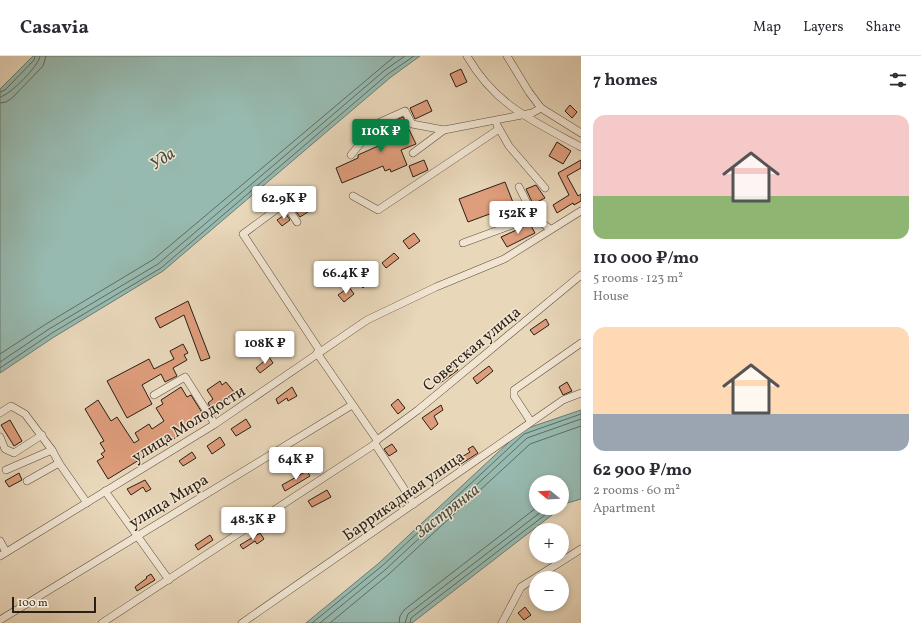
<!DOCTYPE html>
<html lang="en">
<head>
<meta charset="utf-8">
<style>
  :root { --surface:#fff; --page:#f2f2f3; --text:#2b2b33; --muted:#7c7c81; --line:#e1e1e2; --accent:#0b8043 }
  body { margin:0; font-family:Vollkorn,serif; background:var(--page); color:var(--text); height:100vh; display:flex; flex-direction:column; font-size:15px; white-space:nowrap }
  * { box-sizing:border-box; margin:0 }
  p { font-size:13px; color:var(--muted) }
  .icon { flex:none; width:22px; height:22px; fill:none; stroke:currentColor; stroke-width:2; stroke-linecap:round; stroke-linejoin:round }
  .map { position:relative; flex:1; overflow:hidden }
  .side { display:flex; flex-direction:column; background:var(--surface); width:340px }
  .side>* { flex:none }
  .needle { width:26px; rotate:288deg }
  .fabs { position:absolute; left:529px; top:419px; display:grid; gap:8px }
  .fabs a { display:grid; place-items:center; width:40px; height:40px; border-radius:50%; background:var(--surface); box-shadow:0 2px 6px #0003; font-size:20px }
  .scale { position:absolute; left:12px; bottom:10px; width:84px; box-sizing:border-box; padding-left:4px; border:2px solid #291f14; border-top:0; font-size:11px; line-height:14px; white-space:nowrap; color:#291f14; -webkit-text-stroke:3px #f1e5d2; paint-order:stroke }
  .price { position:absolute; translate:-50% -34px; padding:0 9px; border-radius:4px; background:#fff; color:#222; font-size:13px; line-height:26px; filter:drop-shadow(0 1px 2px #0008) }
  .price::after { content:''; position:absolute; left:50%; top:24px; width:12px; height:9px; margin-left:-6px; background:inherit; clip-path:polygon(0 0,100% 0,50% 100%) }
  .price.active { background:var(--accent); color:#fff }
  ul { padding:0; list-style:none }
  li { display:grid; align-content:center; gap:8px; height:212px; padding:0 12px }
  li span { display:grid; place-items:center; height:124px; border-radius:12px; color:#555 }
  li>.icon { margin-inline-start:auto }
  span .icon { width:72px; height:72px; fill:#fffc; stroke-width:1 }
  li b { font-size:17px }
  h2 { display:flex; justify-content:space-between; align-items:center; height:48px; padding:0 12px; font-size:17px }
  header { display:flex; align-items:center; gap:24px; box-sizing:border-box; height:56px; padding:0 20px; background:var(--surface); border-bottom:1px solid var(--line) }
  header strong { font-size:19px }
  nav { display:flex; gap:22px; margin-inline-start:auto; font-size:14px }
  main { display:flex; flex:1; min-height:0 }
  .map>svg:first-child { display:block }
  .water { fill:#97bab0; stroke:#6b7c72 }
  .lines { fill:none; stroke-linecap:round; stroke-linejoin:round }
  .shore { stroke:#606c62; stroke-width:1 }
  .building { fill:#de9d7c; stroke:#291f14 }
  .minor-casing { stroke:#594d3e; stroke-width:8 }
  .minor { stroke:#f1e5d2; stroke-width:7 }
  .labels { text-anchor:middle; stroke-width:3; stroke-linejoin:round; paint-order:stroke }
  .street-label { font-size:16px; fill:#291f14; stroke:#f1e5d2 }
  .water-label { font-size:17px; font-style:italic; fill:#4a4e43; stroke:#f1e5d2 }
</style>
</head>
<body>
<header>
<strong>Casavia</strong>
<nav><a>Map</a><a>Layers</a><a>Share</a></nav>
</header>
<main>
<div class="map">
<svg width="581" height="567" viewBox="0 0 581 567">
  <rect width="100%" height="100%" fill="#e9d7ba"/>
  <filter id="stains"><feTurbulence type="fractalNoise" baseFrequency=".005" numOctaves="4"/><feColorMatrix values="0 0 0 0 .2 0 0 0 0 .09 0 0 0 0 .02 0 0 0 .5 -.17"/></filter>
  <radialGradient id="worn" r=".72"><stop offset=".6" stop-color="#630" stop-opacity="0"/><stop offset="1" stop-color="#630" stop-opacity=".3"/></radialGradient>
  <g class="water">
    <polygon points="33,0 420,0 391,21 163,215 54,281 0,317 0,33"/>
    <polygon points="581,354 581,443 567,447 562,451 562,426 536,426 536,452 561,452 412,567 306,567 379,507 522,374"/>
  </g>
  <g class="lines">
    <g class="shore">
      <polyline points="0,36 5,34 34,4 35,0"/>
      <path d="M0 41C9 40 40 9 40 0"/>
      <polyline points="0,47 6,46 12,42 43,10 46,0"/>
      <polyline points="0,298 46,268 154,203 395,0"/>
      <polyline points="0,306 49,273 158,208 385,14 405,0"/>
      <polyline points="0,312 52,277 161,212 388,18 414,0"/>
      <polyline points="312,567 382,510 524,378 581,358"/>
      <polyline points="320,567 385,514 527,382 581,363"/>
      <polyline points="330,567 389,518 530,388 581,370"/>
      <polyline points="399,567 400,560 404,554 536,452"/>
      <polyline points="405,567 408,558 546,452"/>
      <polyline points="410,567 411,562 554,452"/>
    </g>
  </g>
  <g class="building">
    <polygon points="461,13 467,26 456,31 450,18"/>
    <polygon points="427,44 432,55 415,63 410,52"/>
    <polygon points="570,49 577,56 572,62 565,55"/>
    <polygon points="403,61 416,88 401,94 407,109 391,116 390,113 385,115 383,110 342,127 336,112 358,102 358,99 387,86 381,71"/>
    <polygon points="557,86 571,95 563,108 549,100"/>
    <polygon points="424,104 428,114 413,121 409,110"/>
    <polygon points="581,104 581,112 567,120 578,140 581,138 581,145 574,149 573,147 557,157 553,149 569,139 558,117"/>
    <polygon points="505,126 514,149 468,166 459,143"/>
    <polygon points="536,129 545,142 533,148 526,133"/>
    <polygon points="304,144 311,154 300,161 293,151"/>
    <polygon points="286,158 290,164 282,170 277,164"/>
    <polygon points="530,168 535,177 507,191 501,181"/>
    <polygon points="414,177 420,185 409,193 403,185"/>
    <polygon points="394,197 399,202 386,212 382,207"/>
    <polygon points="373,214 377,219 363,232 359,227"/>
    <polygon points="349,231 354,238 344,246 338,239"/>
    <polygon points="188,245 210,302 201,305 184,259 160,272 155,262"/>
    <polygon points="546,263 549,269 534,279 530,274"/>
    <polygon points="183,288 188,297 184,299 187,304 173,312 177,320 165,326 161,318 142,329 152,348 127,362 107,325 149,303 154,313 174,303 170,295"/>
    <polygon points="269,301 273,307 260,317 256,312"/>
    <polygon points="454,309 458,314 439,328 436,324"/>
    <polygon points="489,310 493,315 477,328 473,322"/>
    <polygon points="220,325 222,329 226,326 234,336 211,353 208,347 213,343 207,334"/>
    <polygon points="567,326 572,335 563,339 559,331"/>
    <polygon points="181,331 187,341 191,339 206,363 108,423 97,405 104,401 101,398 105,395 100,387 104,385 85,353 98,344 111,365 117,361 134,387 139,384 135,377 149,368 152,373 164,365 156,352 163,348 161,344"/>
    <polygon points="292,331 297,340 288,345 287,342 278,348 276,343"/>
    <polygon points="398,343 405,352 398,358 391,349"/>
    <polygon points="441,349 443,354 434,360 438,368 431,374 422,362"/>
    <polygon points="246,363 251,371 236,380 231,373"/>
    <polygon points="10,364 22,385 14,390 1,369"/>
    <polygon points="220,381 225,389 212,398 207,390"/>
    <polygon points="392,388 397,395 389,400 384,393"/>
    <polygon points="473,390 478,397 458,410 455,405 470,396 468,393"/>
    <polygon points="192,396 196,402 183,410 179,405"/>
    <polygon points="307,415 310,420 285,435 282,429"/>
    <polygon points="19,417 22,424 9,431 5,425"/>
    <polygon points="145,424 151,433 146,436 143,431 131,439 127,433"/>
    <polygon points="327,434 331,441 312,451 308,445"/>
    <polygon points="260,477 264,483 257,488 255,485 243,493 240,489"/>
    <polygon points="210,479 213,484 198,494 195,489"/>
    <polygon points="151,518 155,524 137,535 135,531 147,522 146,521"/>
    <polygon points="525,551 531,559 524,564 518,557"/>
  </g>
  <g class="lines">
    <g class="minor-casing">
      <g id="minor">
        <path d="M467 0C495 49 533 65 581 91"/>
        <polyline points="507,0 529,36 541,52 581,77"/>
        <polyline points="497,69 509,90 545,132"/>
        <polyline points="413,97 444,74"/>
        <polyline points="351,99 376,68 405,55 412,68 444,74 532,57 541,52"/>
        <polyline points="519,131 534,161"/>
        <polyline points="353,140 378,154 499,73"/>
        <polyline points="297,166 285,147 243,178 320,295"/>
        <polyline points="463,187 534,161 550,173"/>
        <polyline points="317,297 377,384"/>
        <polyline points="154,339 185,321 215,368"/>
        <polyline points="0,357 11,350 25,358 52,394"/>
        <polyline points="531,366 514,340 514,334 581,287"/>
        <polyline points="0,381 5,393 14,397 42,379"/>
        <polyline points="375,388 414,448"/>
        <polyline points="6,414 52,394 59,407"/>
        <polyline points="27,425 59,407 87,447"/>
        <polyline points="105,435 169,524"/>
        <polyline points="0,485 6,496"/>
        <polyline points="0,500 215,368 367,264 436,231 504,203 581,155"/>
        <polyline points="0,564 352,349"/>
        <polyline points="102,567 375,388 377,384 418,354 581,219"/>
        <polyline points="242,567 563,344 581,337"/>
        <polyline points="502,567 521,531 581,493"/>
      </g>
    </g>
    <use href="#minor" class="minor"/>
  </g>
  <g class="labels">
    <g class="street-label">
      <text transform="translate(471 292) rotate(-40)" y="6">Советская улица</text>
      <text transform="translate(188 367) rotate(-32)" y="6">улица Молодости</text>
      <text transform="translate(403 439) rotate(-35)" y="6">Баррикадная улица</text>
      <text transform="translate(168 444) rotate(-31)" y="6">улица Мира</text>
    </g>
    <g class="water-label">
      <text transform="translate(162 102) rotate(-35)" y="6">Уда</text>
      <text transform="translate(447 454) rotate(-38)" y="6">Застрянка</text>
    </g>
  </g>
  <rect width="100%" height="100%" filter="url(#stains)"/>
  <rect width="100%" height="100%" fill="url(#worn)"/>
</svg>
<div class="fabs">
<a><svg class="needle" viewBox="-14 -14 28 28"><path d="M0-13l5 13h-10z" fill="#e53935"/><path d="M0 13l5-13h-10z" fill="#7c7c81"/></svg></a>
<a>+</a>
<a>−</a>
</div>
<div class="scale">100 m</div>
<b class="price active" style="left:381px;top:97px">110K ₽</b>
<b class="price" style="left:284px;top:164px">62.9K ₽</b>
<b class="price" style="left:518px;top:179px">152K ₽</b>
<b class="price" style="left:346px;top:239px">66.4K ₽</b>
<b class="price" style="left:265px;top:309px">108K ₽</b>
<b class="price" style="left:296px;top:425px">64K ₽</b>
<b class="price" style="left:253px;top:485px">48.3K ₽</b>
</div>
<section class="side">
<h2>7 homes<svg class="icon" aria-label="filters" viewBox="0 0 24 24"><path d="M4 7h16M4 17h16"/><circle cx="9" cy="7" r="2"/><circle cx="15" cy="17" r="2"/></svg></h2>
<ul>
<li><span style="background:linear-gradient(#f6c9c9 65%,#8fb573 0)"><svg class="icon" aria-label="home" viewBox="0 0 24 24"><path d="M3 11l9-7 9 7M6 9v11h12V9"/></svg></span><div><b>110 000 ₽/mo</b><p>5 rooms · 123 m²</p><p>House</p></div></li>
<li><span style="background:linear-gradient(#ffd9b3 70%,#9aa5b1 0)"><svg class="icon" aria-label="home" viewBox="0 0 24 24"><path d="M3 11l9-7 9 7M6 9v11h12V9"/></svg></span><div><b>62 900 ₽/mo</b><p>2 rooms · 60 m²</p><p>Apartment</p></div></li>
</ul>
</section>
</main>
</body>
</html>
